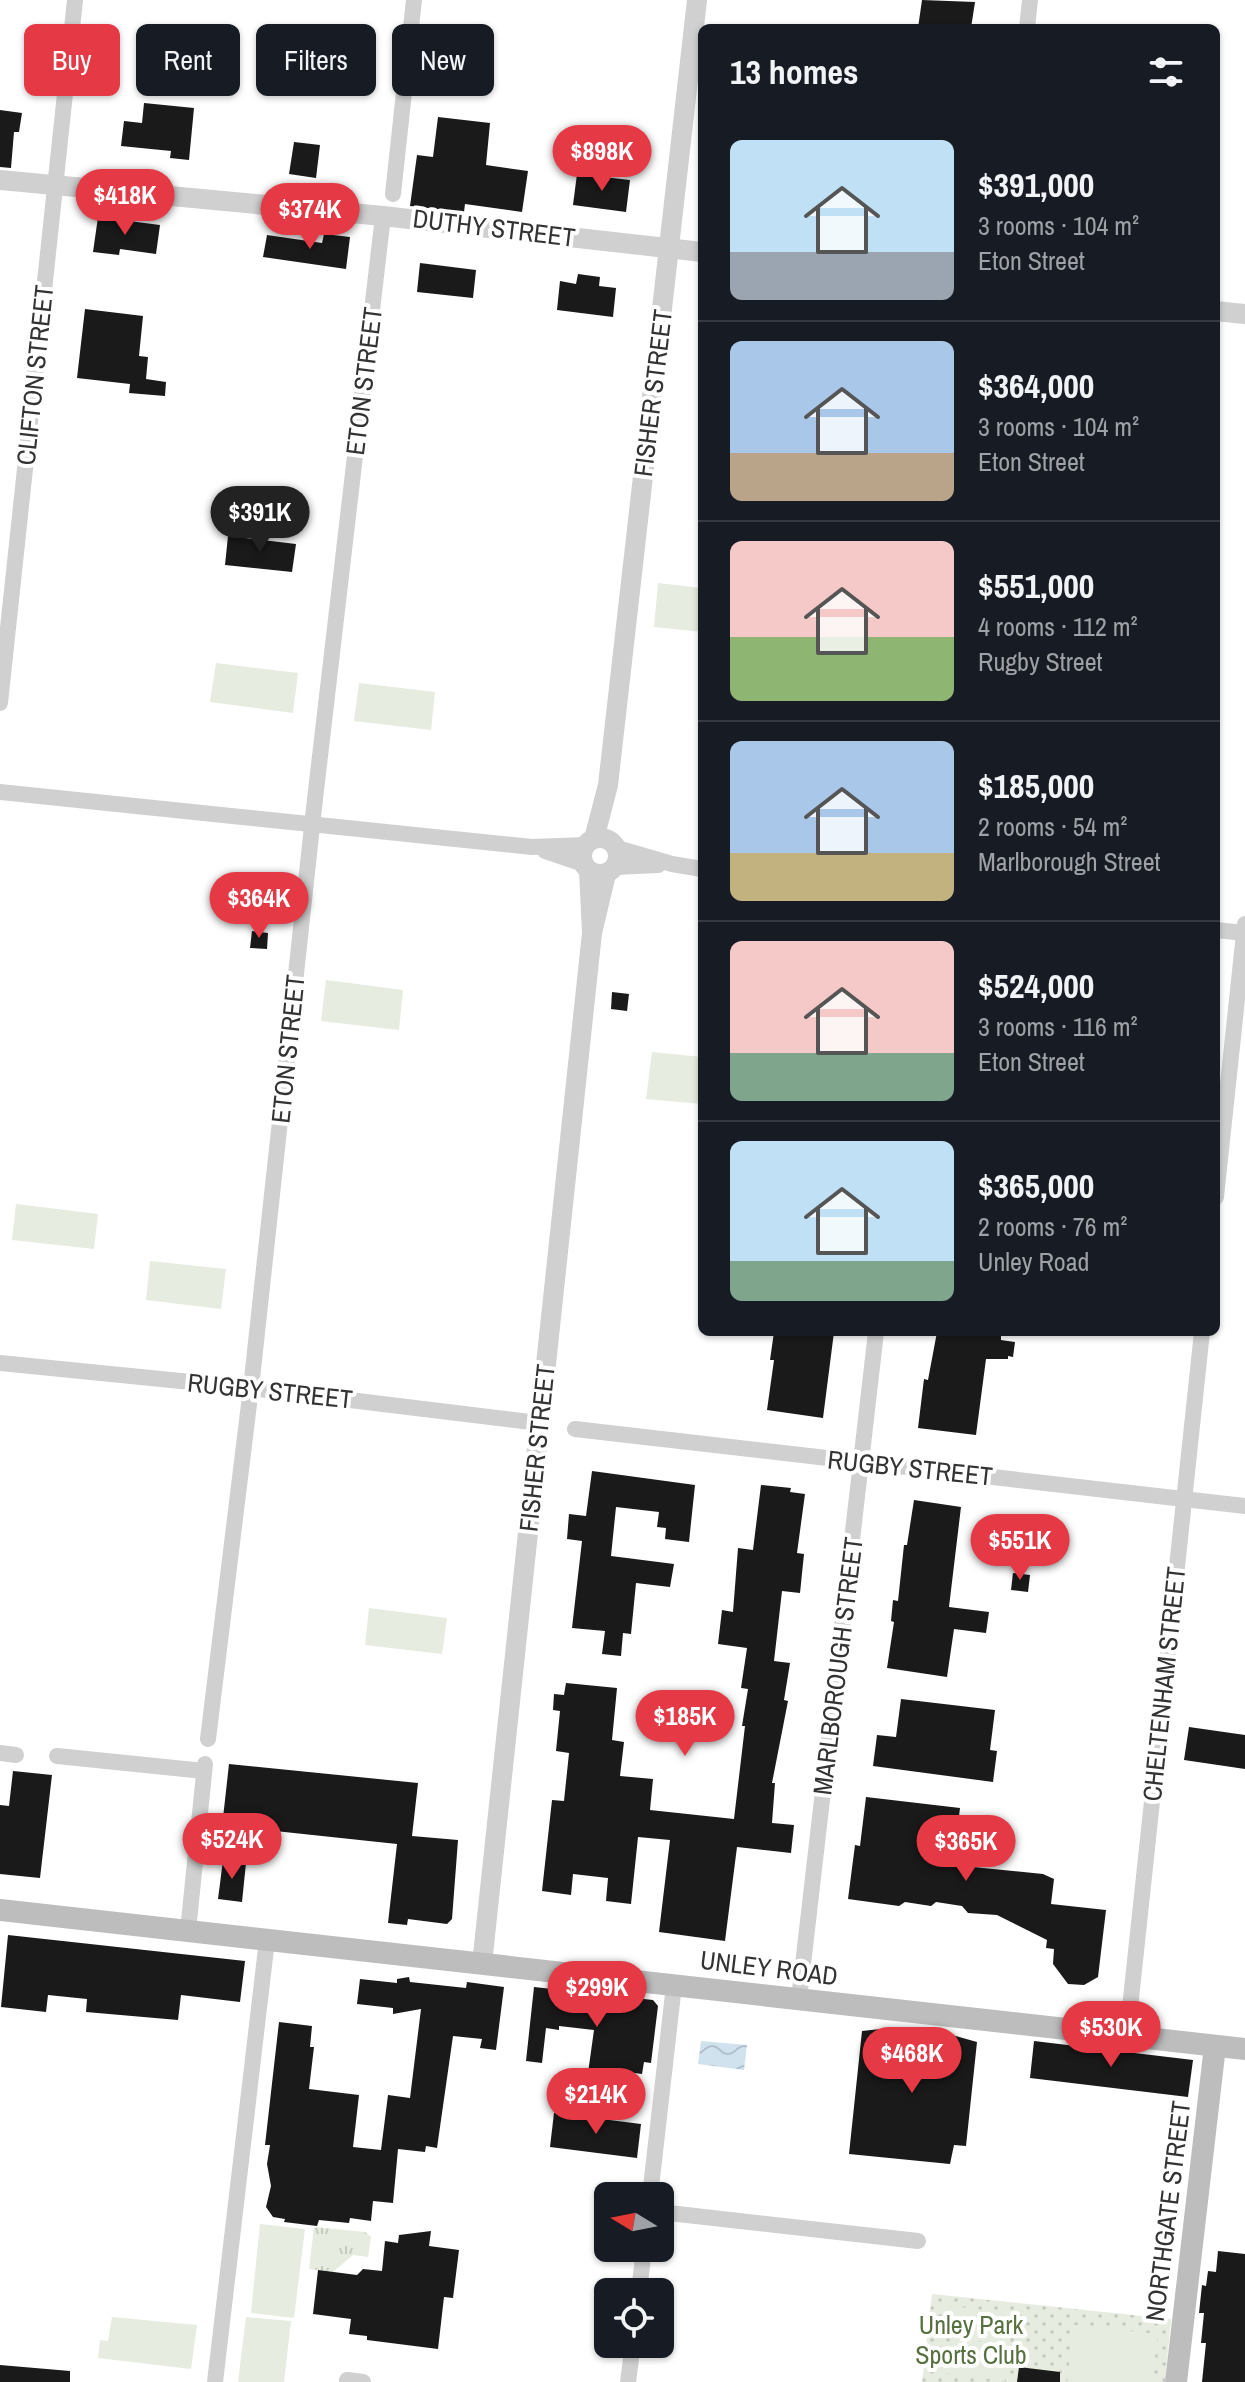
<!DOCTYPE html>
<html lang="en">
<head>
<meta charset="utf-8">
<style>
  :root { --surface:#171b24; --page:#20242c; --text:#f1f3f6; --muted:#9ea1a6; --line:#363941; --accent:#e63946 }
  body { margin:0; font-family:"Archivo Narrow",sans-serif; background:var(--page); color:var(--text); height:100vh; display:flex; flex-direction:column; font-size:30px; white-space:nowrap }
  * { box-sizing:border-box; margin:0 }
  p { font-size:26px; color:var(--muted) }
  .icon { flex:none; width:44px; height:44px; fill:none; stroke:currentColor; stroke-width:2; stroke-linecap:round; stroke-linejoin:round }
  .map { position:relative; flex:1; overflow:hidden }
  .panel { position:absolute; left:698px; top:24px; width:522px; height:1312px; display:flex; flex-direction:column; background:var(--surface); border-radius:12px; box-shadow:0 2px 6px #0004 }
  .panel>* { flex:none }
  .hud { position:absolute; left:24px; top:24px; width:554px; height:72px; display:flex; gap:16px }
  .needle { width:52px; rotate:280deg }
  .tools { position:absolute; left:594px; top:2182px; display:grid; gap:16px }
  .tools a { display:grid; place-items:center; width:80px; height:80px; border-radius:12px; background:var(--surface); box-shadow:0 2px 6px #0004; font-size:40px }
  .price { position:absolute; translate:-50% -68px; padding:0 18px; border-radius:28px; background:var(--accent); color:#fff; font-size:26px; line-height:52px; filter:drop-shadow(0 2px 4px #0008) }
  .price::after { content:''; position:absolute; left:50%; top:48px; width:24px; height:18px; margin-left:-12px; background:inherit; clip-path:polygon(0 0,100% 0,50% 100%) }
  .price.current { background:#222; color:#fff }
  ul { padding:0; list-style:none }
  li { display:flex; align-items:center; gap:24px; height:200px; padding:0 32px }
  li+li { border-top:2px solid var(--line) }
  li span { display:grid; place-items:center; flex:none; width:224px; height:160px; border-radius:12px; color:#555 }
  li>.icon { margin-inline-start:auto }
  span .icon { width:96px; height:96px; fill:#fffc; stroke-width:1 }
  li b { font-size:34px }
  h2 { display:flex; justify-content:space-between; align-items:center; height:96px; padding:0 32px; font-size:34px }
  .tag { padding:0 28px; border-radius:12px; background:var(--surface); box-shadow:0 2px 6px #0004; font-size:28px; line-height:72px }
  .tag.current { background:var(--accent); color:#fff }
  .map>svg:first-child { display:block }
  .grass { fill:url(#grass-tufts) }
  .park { fill:url(#park-dots) }
  .pitch { fill:#e6ecdf }
  .water { fill:url(#water-waves) }
  .building { fill:#1a1a1a }
  .lines { fill:none; stroke-linecap:round; stroke-linejoin:round }
  .minor { stroke:#d0d0d0; stroke-width:16 }
  .tertiary { stroke:#d0d0d0; stroke-width:20 }
  .secondary { stroke:#bdbdbd; stroke-width:22 }
  .labels { text-anchor:middle; stroke-width:8; stroke-linejoin:round; paint-order:stroke }
  .street-label { font-size:26px; fill:#333; stroke:#fff }
  .park-label { font-size:26px; fill:#56703f; stroke:#fff }
</style>
</head>
<body>
<div class="map">
<svg width="1245" height="2382" viewBox="0 0 1245 2382">
  <defs>
    <pattern id="grass-tufts" width="24" height="20" patternUnits="userSpaceOnUse" patternTransform="scale(2)"><rect width="24" height="20" fill="#e6ecdf"/><path d="M3 7l-1-3M5 7V3M7 7l1-3M15 17l-1-3M17 17v-4M19 17l1-3" fill="none" stroke="#c6cbc0"/></pattern>
    <pattern id="park-dots" width="8" height="8" patternUnits="userSpaceOnUse" patternTransform="scale(2)"><rect width="8" height="8" fill="#e6ecdf"/><path d="M2 2h.1M6 6h.1" fill="none" stroke="#c6cbc0" stroke-width="1.8" stroke-linecap="round"/></pattern>
    <pattern id="water-waves" width="16" height="10" patternUnits="userSpaceOnUse" patternTransform="scale(2)"><rect width="16" height="10" fill="#cfe2ee"/><path d="M0 5q4-4 8 0t8 0" fill="none" stroke="#b2c2cd"/></pattern>
  </defs>
  <rect width="100%" height="100%" fill="#fff"/>
  <polygon class="grass" points="314,2227 365,2232 371,2237 368,2257 353,2255 333,2272 309,2269"/>
  <polygon class="park" points="932,2294 1171,2319 1165,2382 922,2382"/>
  <g class="pitch">
    <polygon points="658,583 702,588 702,632 654,627"/>
    <polygon points="216,663 298,673 293,713 210,702"/>
    <polygon points="359,683 435,692 431,730 354,721"/>
    <polygon points="326,980 403,990 399,1030 321,1021"/>
    <polygon points="652,1052 702,1057 702,1104 646,1099"/>
    <polygon points="16,1204 98,1214 94,1249 12,1240"/>
    <polygon points="150,1261 226,1269 221,1309 146,1300"/>
    <polygon points="369,1608 447,1618 442,1654 365,1645"/>
    <polygon points="260,2224 305,2229 294,2318 251,2313"/>
    <polygon points="945,2305 1013,2314 1009,2345 941,2336"/>
    <polygon points="112,2317 197,2325 191,2369 98,2358 100,2340 108,2341"/>
    <polygon points="246,2317 291,2321 284,2382 238,2382"/>
    <polygon points="1074,2325 1158,2334 1152,2382 1067,2382"/>
    <polygon points="942,2341 1009,2350 1005,2381 938,2372"/>
  </g>
  <polygon class="water" points="701,2041 747,2045 744,2070 698,2064"/>
  <g class="building">
    <polygon points="922,0 975,2 971,28 918,28"/>
    <polygon points="144,103 194,108 189,160 170,158 171,151 121,146 124,121 142,123"/>
    <polygon points="0,110 22,113 19,132 14,132 11,168 0,167"/>
    <polygon points="438,117 490,123 486,165 528,171 522,212 465,204 464,212 410,206 417,155 433,157"/>
    <polygon points="294,142 320,145 316,178 289,174"/>
    <polygon points="577,174 630,180 626,212 573,205"/>
    <polygon points="98,217 160,225 156,254 120,249 119,255 93,252"/>
    <polygon points="324,234 350,237 346,269 263,257 267,235 322,243"/>
    <polygon points="420,263 476,270 473,298 417,292"/>
    <polygon points="578,274 600,277 599,286 616,288 613,317 557,310 560,281 576,284"/>
    <polygon points="85,309 143,316 139,356 148,357 146,379 166,382 165,396 129,393 130,384 77,378"/>
    <polygon points="228,536 296,544 292,572 225,565"/>
    <polygon points="252,931 268,933 267,949 250,948"/>
    <polygon points="612,992 629,994 627,1011 611,1009"/>
    <polygon points="774,1332 834,1332 823,1418 767,1410 774,1360 770,1360"/>
    <polygon points="937,1332 992,1332 991,1335 1001,1336 1001,1340 1015,1342 1013,1357 1008,1356 1008,1359 986,1359 976,1435 918,1428 924,1379 928,1380"/>
    <polygon points="592,1471 695,1485 689,1542 665,1539 666,1528 657,1527 659,1512 616,1507 611,1556 674,1564 670,1587 636,1583 631,1634 623,1633 621,1656 602,1654 605,1631 572,1628 582,1541 567,1539 569,1514 586,1516"/>
    <polygon points="761,1485 791,1488 790,1492 805,1494 797,1553 804,1554 800,1593 782,1591 774,1661 790,1663 784,1700 788,1701 772,1783 775,1783 772,1823 794,1825 791,1853 737,1847 725,1941 659,1932 670,1840 638,1837 631,1904 606,1901 608,1878 573,1874 571,1895 542,1891 552,1800 564,1801 569,1753 556,1751 560,1711 553,1710 554,1694 564,1695 566,1683 617,1688 612,1740 624,1742 620,1776 653,1779 650,1810 734,1819 745,1726 742,1726 748,1689 741,1688 747,1648 718,1644 722,1610 733,1612 738,1548 753,1550"/>
    <polygon points="914,1500 961,1507 949,1607 989,1612 986,1633 954,1629 947,1677 887,1668 894,1622 891,1621 893,1600 898,1601 904,1545 907,1545"/>
    <polygon points="1013,1573 1030,1575 1028,1592 1011,1590"/>
    <polygon points="901,1699 995,1710 990,1750 997,1751 993,1782 873,1766 877,1735 896,1737"/>
    <polygon points="1189,1727 1245,1735 1245,1769 1184,1760"/>
    <polygon points="229,1764 418,1783 412,1836 458,1840 452,1919 447,1924 408,1919 407,1925 388,1923 397,1844 228,1826 223,1818"/>
    <polygon points="13,1771 52,1775 40,1878 0,1874 0,1805 9,1806"/>
    <polygon points="866,1797 960,1808 953,1865 1043,1874 1054,1879 1051,1904 1106,1910 1098,1977 1084,1985 1068,1984 1053,1964 1054,1949 1046,1948 1047,1940 997,1915 968,1913 962,1906 936,1902 931,1906 905,1902 899,1906 848,1899 855,1845 860,1846"/>
    <polygon points="223,1860 246,1863 242,1902 218,1899"/>
    <polygon points="8,1935 245,1961 240,2002 181,1995 178,2020 86,2012 87,1999 48,1995 46,2012 1,2007"/>
    <polygon points="409,1977 410,1982 466,1988 467,1982 504,1987 496,2050 480,2048 482,2039 453,2036 437,2148 426,2146 425,2152 398,2149 393,2203 373,2201 371,2221 350,2218 349,2223 319,2220 317,2226 284,2222 285,2219 273,2217 266,2207 271,2186 267,2164 270,2145 265,2145 279,2022 312,2026 310,2047 314,2047 309,2089 359,2095 353,2147 381,2150 388,2095 410,2098 421,2009 393,2014 393,2008 357,2004 360,1979 397,1983 397,1979"/>
    <polygon points="534,1987 653,2000 658,2006 651,2063 644,2062 642,2074 618,2071 616,2090 600,2089 603,2074 588,2073 594,2030 559,2026 559,2030 546,2028 542,2063 526,2061"/>
    <polygon points="899,2027 945,2033 977,2042 966,2146 954,2145 950,2164 849,2154 862,2031"/>
    <polygon points="1034,2041 1193,2060 1188,2097 1030,2078"/>
    <polygon points="554,2113 641,2124 637,2158 550,2147"/>
    <polygon points="431,2231 429,2246 459,2250 453,2298 444,2297 438,2349 367,2340 367,2336 349,2334 351,2319 313,2314 318,2270 357,2275 363,2269 382,2271 385,2241 398,2243 399,2235"/>
    <polygon points="1218,2251 1245,2254 1245,2382 1202,2382 1206,2343 1201,2343 1204,2313 1199,2313 1202,2285 1206,2286 1208,2271 1216,2272"/>
    <polygon points="0,2365 70,2371 70,2382 0,2382"/>
    <polygon points="1019,2367 1060,2372 1060,2382 1017,2382"/>
  </g>
  <g class="lines">
    <g class="minor">
      <polyline points="1027,28 1030,0"/>
      <polyline points="393,194 414,0"/>
      <polyline points="0,703 75,0"/>
      <polyline points="0,792 532,847 586,845"/>
      <polyline points="617,848 672,864 702,869"/>
      <polyline points="545,851 583,864"/>
      <polyline points="615,867 658,865"/>
      <polyline points="1216,930 1245,933"/>
      <polyline points="1216,1197 1245,924"/>
      <polyline points="0,1363 251,1388 539,1423"/>
      <polyline points="575,1429 1245,1506"/>
      <polyline points="208,1739 251,1388 315,799 383,216"/>
      <polyline points="0,1753 16,1755"/>
      <polyline points="57,1756 204,1771"/>
      <polyline points="188,1931 205,1764"/>
      <polyline points="799,1999 876,1332"/>
      <polyline points="1127,2036 1202,1332"/>
      <polyline points="650,2196 674,1985"/>
      <polyline points="660,2212 918,2241"/>
      <polyline points="639,2292 644,2248"/>
      <polyline points="347,2380 363,2382"/>
      <polyline points="215,2382 267,1940"/>
      <polyline points="628,2382 633,2344"/>
    </g>
    <g class="tertiary">
      <polyline points="0,180 383,216 702,252"/>
      <polyline points="1216,311 1245,314"/>
      <circle cx="600" cy="856" r="18"/>
      <polyline points="594,839 608,785 697,0"/>
      <polyline points="589,871 592,933 606,874"/>
      <polyline points="482,1964 592,933"/>
    </g>
    <g class="secondary">
      <polyline points="0,1910 1245,2049"/>
      <polyline points="1176,2382 1215,2046"/>
    </g>
  </g>
  <g class="labels">
    <g class="street-label">
      <text transform="translate(494 228) rotate(7)" y="9">DUTHY STREET</text>
      <text transform="translate(35 375) rotate(-84)" y="9">CLIFTON STREET</text>
      <text transform="translate(364 381) rotate(-83)" y="9">ETON STREET</text>
      <text transform="translate(653 393) rotate(-83)" y="9">FISHER STREET</text>
      <text transform="translate(288 1049) rotate(-84)" y="9">ETON STREET</text>
      <text transform="translate(270 1391) rotate(6)" y="9">RUGBY STREET</text>
      <text transform="translate(537 1448) rotate(-84)" y="9">FISHER STREET</text>
      <text transform="translate(910 1468) rotate(6)" y="9">RUGBY STREET</text>
      <text transform="translate(838 1666) rotate(-83)" y="9">MARLBOROUGH STREET</text>
      <text transform="translate(1164 1684) rotate(-84)" y="9">CHELTENHAM STREET</text>
      <text transform="translate(769 1968) rotate(7)" y="9">UNLEY ROAD</text>
      <text transform="translate(1168 2211) rotate(-83)" y="9">NORTHGATE STREET</text>
    </g>
    <g class="park-label">
      <text x="971" y="2334">Unley Park<tspan x="971" dy="30">Sports Club</tspan></text>
    </g>
  </g>
</svg>
<div class="tools">
<a><svg class="needle" viewBox="-14 -14 28 28"><path d="M0-13l5 13h-10z" fill="#e53935"/><path d="M0 13l5-13h-10z" fill="#9ea1a6"/></svg></a>
<a><svg class="icon" aria-label="locate" viewBox="0 0 24 24"><circle cx="12" cy="12" r="6"/><path d="M12 2v4M12 18v4M2 12h4M18 12h4"/></svg></a>
</div>
<b class="price" style="left:602px;top:193px">$898K</b>
<b class="price" style="left:125px;top:237px">$418K</b>
<b class="price" style="left:310px;top:251px">$374K</b>
<b class="price current" style="left:260px;top:554px">$391K</b>
<b class="price" style="left:259px;top:940px">$364K</b>
<b class="price" style="left:1020px;top:1582px">$551K</b>
<b class="price" style="left:685px;top:1758px">$185K</b>
<b class="price" style="left:232px;top:1881px">$524K</b>
<b class="price" style="left:966px;top:1883px">$365K</b>
<b class="price" style="left:597px;top:2029px">$299K</b>
<b class="price" style="left:1111px;top:2069px">$530K</b>
<b class="price" style="left:912px;top:2095px">$468K</b>
<b class="price" style="left:596px;top:2136px">$214K</b>
<div class="hud">
<a class="tag current">Buy</a>
<a class="tag">Rent</a>
<a class="tag">Filters</a>
<a class="tag">New</a>
</div>
<section class="panel">
<h2>13 homes<svg class="icon" aria-label="filters" viewBox="0 0 24 24"><path d="M4 7h16M4 17h16"/><circle cx="9" cy="7" r="2"/><circle cx="15" cy="17" r="2"/></svg></h2>
<ul>
<li><span style="background:linear-gradient(#bfe0f5 70%,#9aa5b1 0)"><svg class="icon" aria-label="home" viewBox="0 0 24 24"><path d="M3 11l9-7 9 7M6 9v11h12V9"/></svg></span><div><b>$391,000</b><p>3 rooms · 104 m²</p><p>Eton Street</p></div></li>
<li><span style="background:linear-gradient(#a9c7e8 70%,#b9a48a 0)"><svg class="icon" aria-label="home" viewBox="0 0 24 24"><path d="M3 11l9-7 9 7M6 9v11h12V9"/></svg></span><div><b>$364,000</b><p>3 rooms · 104 m²</p><p>Eton Street</p></div></li>
<li><span style="background:linear-gradient(#f6c9c9 60%,#8fb573 0)"><svg class="icon" aria-label="home" viewBox="0 0 24 24"><path d="M3 11l9-7 9 7M6 9v11h12V9"/></svg></span><div><b>$551,000</b><p>4 rooms · 112 m²</p><p>Rugby Street</p></div></li>
<li><span style="background:linear-gradient(#a9c7e8 70%,#c2b280 0)"><svg class="icon" aria-label="home" viewBox="0 0 24 24"><path d="M3 11l9-7 9 7M6 9v11h12V9"/></svg></span><div><b>$185,000</b><p>2 rooms · 54 m²</p><p>Marlborough Street</p></div></li>
<li><span style="background:linear-gradient(#f6c9c9 70%,#7fa58c 0)"><svg class="icon" aria-label="home" viewBox="0 0 24 24"><path d="M3 11l9-7 9 7M6 9v11h12V9"/></svg></span><div><b>$524,000</b><p>3 rooms · 116 m²</p><p>Eton Street</p></div></li>
<li><span style="background:linear-gradient(#bfe0f5 75%,#7fa58c 0)"><svg class="icon" aria-label="home" viewBox="0 0 24 24"><path d="M3 11l9-7 9 7M6 9v11h12V9"/></svg></span><div><b>$365,000</b><p>2 rooms · 76 m²</p><p>Unley Road</p></div></li>
</ul>
</section>
</div>
</body>
</html>
